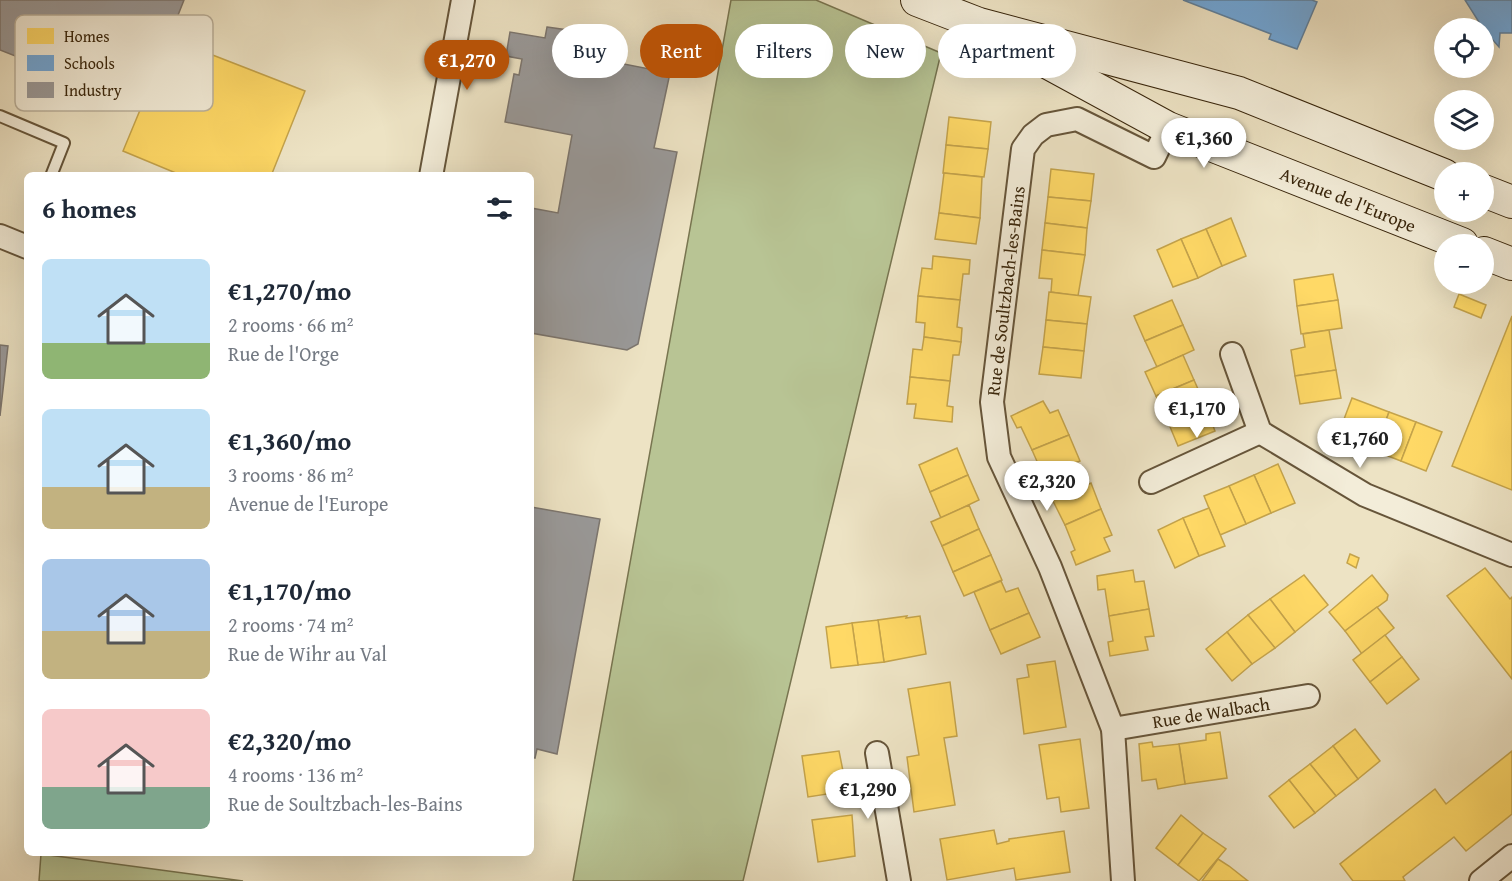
<!DOCTYPE html>
<html lang="en">
<head>
<meta charset="utf-8">
<style>
  :root { --surface:#fff; --page:#f6f6f7; --text:#1f2937; --muted:#747a83; --accent:#b45309 }
  body { margin:0; font-family:"Gentium Book Plus",serif; background:var(--page); color:var(--text); height:100vh; display:flex; flex-direction:column; font-size:22px; white-space:nowrap }
  * { box-sizing:border-box; margin:0 }
  p { font-size:20px; color:var(--muted) }
  .icon { flex:none; width:33px; height:33px; fill:none; stroke:currentColor; stroke-width:2; stroke-linecap:round; stroke-linejoin:round }
  .map { position:relative; flex:1; overflow:hidden }
  .panel { position:absolute; left:24px; top:172px; width:510px; height:684px; display:flex; flex-direction:column; background:var(--surface); border-radius:9px; box-shadow:0 6px 24px #0002 }
  .panel>* { flex:none }
  .banner { position:absolute; left:552px; top:24px; width:570px; height:54px; display:flex; gap:12px }
  .tools { position:absolute; left:1434px; top:18px; display:grid; gap:12px }
  .tools a { display:grid; place-items:center; width:60px; height:60px; border-radius:50%; background:var(--surface); box-shadow:0 6px 24px #0002; font-size:30px }
  .price { position:absolute; translate:-50% -51px; padding:0 14px; border-radius:21px; background:#fff; color:#222; font-size:20px; line-height:39px; filter:drop-shadow(0 2px 3px #0008) }
  .price::after { content:''; position:absolute; left:50%; top:36px; width:18px; height:14px; margin-left:-9px; background:inherit; clip-path:polygon(0 0,100% 0,50% 100%) }
  .price.current { background:var(--accent); color:#fff }
  ul { padding:0; list-style:none }
  li { display:flex; align-items:center; gap:18px; height:150px; padding:0 18px }
  li span { display:grid; place-items:center; flex:none; width:168px; height:120px; border-radius:9px; color:#555 }
  li>.icon { margin-inline-start:auto }
  span .icon { width:72px; height:72px; fill:#fffc; stroke-width:1 }
  li b { font-size:26px }
  h2 { display:flex; justify-content:space-between; align-items:center; height:72px; padding:0 18px; font-size:26px }
  .chip { padding:0 21px; border-radius:27px; background:var(--surface); box-shadow:0 6px 24px #0002; font-size:21px; line-height:54px }
  .chip.current { background:var(--accent); color:#fff }
  .map>svg:first-child { display:block }
  .green { fill:#b8c494; stroke:#787550; stroke-width:1.5 }
  .homes { fill:#ffd966; stroke:#c4a34b; stroke-width:1.5 }
  .schools { fill:#6fa8dc; stroke:#5f819e; stroke-width:1.5 }
  .industry { fill:#999; stroke:#7c766f; stroke-width:1.5 }
  .lines { fill:none; stroke-linecap:round; stroke-linejoin:round }
  .lane-casing { stroke:#66553a; stroke-width:14 }
  .street-casing { stroke:#66553a; stroke-width:26 }
  .secondary-casing { stroke:#39260c; stroke-width:34 }
  .lane { stroke:#f3edd9; stroke-width:10 }
  .street { stroke:#f3edd9; stroke-width:22 }
  .secondary { stroke:#f3edd9; stroke-width:32 }
  .labels { text-anchor:middle; stroke-width:6; stroke-linejoin:round; paint-order:stroke }
  .street-label { font-size:18px; fill:#39260c; stroke:#f3edd9 }
  .key { fill:#f3edd9; stroke:#bbb19c; stroke-width:1.5 }
  .key-label { font-size:16px; fill:#39260c }
</style>
</head>
<body>
<div class="map">
<svg width="1512" height="881" viewBox="0 0 1512 881">
  <rect width="100%" height="100%" fill="#ede3c4"/>
  <filter id="stains"><feTurbulence type="fractalNoise" baseFrequency=".00333" numOctaves="4"/><feColorMatrix values="0 0 0 0 .2 0 0 0 0 .09 0 0 0 0 .02 0 0 0 .5 -.17"/></filter>
  <radialGradient id="worn" r=".72"><stop offset=".6" stop-color="#630" stop-opacity="0"/><stop offset="1" stop-color="#630" stop-opacity=".3"/></radialGradient>
  <g class="green">
    <polygon points="731,0 816,0 941,53 743,881 573,881"/>
    <polygon points="41,854 243,881 39,881"/>
  </g>
  <g class="homes">
    <polygon points="192,47 305,91 271,176 183,176 123,151 160,62 181,70"/>
    <polygon points="949,117 991,122 988,149 946,145"/>
    <polygon points="946,145 988,149 984,177 943,173"/>
    <polygon points="1051,169 1094,174 1091,201 1048,197"/>
    <polygon points="944,173 982,177 980,218 939,213"/>
    <polygon points="1048,197 1091,201 1087,228 1045,223"/>
    <polygon points="939,213 980,218 976,244 935,239"/>
    <polygon points="1231,218 1246,256 1222,266 1206,229"/>
    <polygon points="1045,223 1087,228 1085,255 1042,250"/>
    <polygon points="1206,229 1222,266 1198,278 1181,239"/>
    <polygon points="1181,239 1198,278 1173,287 1157,250"/>
    <polygon points="1042,250 1085,255 1078,296 1051,292 1052,279 1039,278"/>
    <polygon points="933,256 970,260 969,274 963,274 960,300 918,296 922,268 932,269"/>
    <polygon points="1333,274 1338,300 1297,306 1294,280"/>
    <polygon points="1049,292 1091,297 1087,324 1046,320"/>
    <polygon points="1459,294 1486,305 1481,318 1454,307"/>
    <polygon points="918,296 960,300 957,327 962,328 961,342 924,337 925,323 916,322"/>
    <polygon points="1172,300 1183,325 1145,341 1134,316"/>
    <polygon points="1338,300 1342,328 1301,334 1297,306"/>
    <polygon points="1512,316 1512,490 1452,466"/>
    <polygon points="1046,320 1087,324 1084,351 1043,347"/>
    <polygon points="1183,325 1194,350 1157,367 1145,341"/>
    <polygon points="1329,330 1336,370 1295,376 1291,350 1305,347 1303,334"/>
    <polygon points="924,337 961,342 959,355 953,355 950,381 910,377 913,349 922,350"/>
    <polygon points="1043,347 1084,351 1081,378 1039,374"/>
    <polygon points="1183,355 1194,380 1156,396 1145,372"/>
    <polygon points="1336,370 1341,398 1300,404 1295,376"/>
    <polygon points="910,377 950,381 947,406 953,407 952,422 914,418 916,404 907,404"/>
    <polygon points="1194,380 1205,405 1168,422 1156,396"/>
    <polygon points="1352,398 1389,412 1375,451 1338,435"/>
    <polygon points="1043,401 1050,413 1058,410 1069,435 1032,450 1021,427 1017,428 1011,416"/>
    <polygon points="1205,405 1215,431 1178,446 1168,422"/>
    <polygon points="1389,412 1416,422 1401,461 1375,451"/>
    <polygon points="1416,422 1442,432 1426,471 1401,461"/>
    <polygon points="1069,435 1080,461 1072,464 1077,476 1043,491 1038,477 1043,475 1032,450"/>
    <polygon points="957,448 968,475 930,492 919,465"/>
    <polygon points="1278,464 1295,503 1271,513 1254,475"/>
    <polygon points="968,475 979,500 941,518 930,492"/>
    <polygon points="1254,475 1271,513 1246,524 1229,486"/>
    <polygon points="1077,476 1083,487 1091,483 1101,509 1065,525 1053,501 1048,504 1043,491"/>
    <polygon points="1229,486 1246,524 1220,535 1204,496"/>
    <polygon points="969,505 979,529 942,546 931,522"/>
    <polygon points="1209,508 1225,546 1199,556 1183,518"/>
    <polygon points="1101,509 1112,535 1104,538 1110,551 1076,565 1071,552 1075,550 1065,525"/>
    <polygon points="1183,518 1199,556 1175,568 1158,530"/>
    <polygon points="979,529 991,555 953,572 942,546"/>
    <polygon points="1350,554 1359,558 1356,568 1347,563"/>
    <polygon points="991,555 1002,580 964,596 953,572"/>
    <polygon points="1485,568 1510,599 1512,597 1512,679 1447,596"/>
    <polygon points="1133,570 1135,582 1144,581 1149,609 1109,616 1105,589 1098,590 1097,576"/>
    <polygon points="1304,575 1328,605 1295,632 1270,599"/>
    <polygon points="1372,575 1388,595 1387,600 1345,631 1329,612"/>
    <polygon points="1001,581 1006,592 1018,588 1029,613 990,630 974,592"/>
    <polygon points="1270,599 1295,632 1275,648 1248,615"/>
    <polygon points="1377,607 1394,628 1362,654 1345,631"/>
    <polygon points="1149,609 1154,636 1145,637 1148,650 1110,656 1108,642 1113,641 1109,616"/>
    <polygon points="1029,613 1040,637 1001,654 990,630"/>
    <polygon points="1248,615 1275,648 1252,664 1227,632"/>
    <polygon points="907,616 906,618 920,616 926,654 884,662 878,620"/>
    <polygon points="878,620 884,662 858,665 852,623"/>
    <polygon points="852,623 858,665 831,668 826,627"/>
    <polygon points="1227,632 1252,664 1232,681 1206,649"/>
    <polygon points="1385,635 1402,657 1370,682 1353,660"/>
    <polygon points="1402,657 1419,679 1387,704 1370,682"/>
    <polygon points="1055,661 1066,727 1024,734 1017,679 1029,677 1027,665"/>
    <polygon points="950,682 957,736 944,738 955,805 914,812 907,757 919,755 908,689"/>
    <polygon points="1355,729 1380,761 1358,779 1333,746"/>
    <polygon points="1220,732 1227,778 1185,784 1179,744 1206,740 1206,734"/>
    <polygon points="1080,739 1089,808 1061,812 1059,797 1047,799 1039,745"/>
    <polygon points="1152,742 1153,747 1179,744 1185,784 1158,789 1156,779 1142,781 1139,744"/>
    <polygon points="1333,746 1358,779 1336,796 1310,764"/>
    <polygon points="839,751 847,791 808,797 802,756"/>
    <polygon points="1512,751 1512,814 1466,851 1454,837 1403,877 1405,881 1353,881 1340,864 1435,789 1446,804"/>
    <polygon points="1310,764 1336,796 1315,813 1289,780"/>
    <polygon points="1289,780 1315,813 1294,828 1269,796"/>
    <polygon points="852,815 855,856 818,862 812,820"/>
    <polygon points="1181,815 1203,833 1178,865 1156,848"/>
    <polygon points="994,830 997,844 1009,841 1009,839 1064,831 1070,872 1016,880 1014,868 947,880 940,839"/>
    <polygon points="1203,833 1226,849 1199,881 1178,865"/>
    <polygon points="1218,859 1229,866 1248,881 1202,881"/>
  </g>
  <g class="schools">
    <polygon points="1183,0 1312,0 1317,2 1297,49 1269,39 1271,34"/>
    <polygon points="1465,0 1512,0 1512,33 1500,33 1499,47 1484,30"/>
  </g>
  <g class="industry">
    <polygon points="0,0 184,0 142,106 0,50"/>
    <polygon points="547,27 575,31 571,48 590,53 588,57 670,73 654,148 677,152 638,344 627,350 531,333 531,208 558,213 572,135 505,122 514,74 519,75 522,59 506,56 510,32 545,38"/>
    <polygon points="0,345 8,346 0,416"/>
    <polygon points="531,507 600,519 557,754 537,749 535,758 531,757"/>
  </g>
  <g class="lines">
    <g class="lane-casing">
      <polyline id="lane" points="0,116 64,143 51,176"/>
    </g>
    <g class="street-casing">
      <g id="street">
        <polyline points="431,176 463,0"/>
        <polyline points="0,236 27,247"/>
        <polyline points="1232,354 1260,432 1365,495 1512,555"/>
        <polyline points="1151,482 1260,432"/>
        <polyline points="1113,729 1308,696"/>
        <polyline points="877,753 899,881"/>
        <polyline points="1123,881 1113,729 1050,567 999,457 992,402 1023,149 1033,135 1046,125 1077,119 1154,157 1168,128"/>
        <polyline points="1481,881 1512,856"/>
      </g>
    </g>
    <g class="secondary-casing">
      <g id="secondary">
        <polyline points="917,0 979,24 1239,93 1444,175"/>
        <polyline points="1019,47 1168,128 1462,244"/>
        <polyline points="1484,191 1512,202"/>
        <polyline points="1484,253 1512,264"/>
      </g>
    </g>
    <use href="#lane" class="lane"/>
    <use href="#street" class="street"/>
    <use href="#secondary" class="secondary"/>
  </g>
  <g class="labels">
    <g class="street-label">
      <text transform="translate(1348 200) rotate(22)" y="6">Avenue de l'Europe</text>
      <text transform="translate(1006 291) rotate(-83)" y="6">Rue de Soultzbach-les-Bains</text>
      <text transform="translate(1211 713) rotate(-9)" y="6">Rue de Walbach</text>
    </g>
  </g>
  <rect x="15" y="15" width="198" height="96" rx="9" class="key"/>
  <rect x="27" y="28" width="27" height="16" fill="#ffd966"/>
  <rect x="27" y="55" width="27" height="16" fill="#6fa8dc"/>
  <rect x="27" y="82" width="27" height="16" fill="#999"/>
  <g class="key-label">
    <text x="64" y="42">Homes</text>
    <text x="64" y="69">Schools</text>
    <text x="64" y="96">Industry</text>
  </g>
  <rect width="100%" height="100%" filter="url(#stains)"/>
  <rect width="100%" height="100%" fill="url(#worn)"/>
</svg>
<div class="tools">
<a><svg class="icon" aria-label="locate" viewBox="0 0 24 24"><circle cx="12" cy="12" r="6"/><path d="M12 2v4M12 18v4M2 12h4M18 12h4"/></svg></a>
<a><svg class="icon" aria-label="layers" viewBox="0 0 24 24"><path d="M12 4l9 5-9 5-9-5zM3 14l9 5 9-5"/></svg></a>
<a>+</a>
<a>−</a>
</div>
<b class="price current" style="left:467px;top:91px">€1,270</b>
<b class="price" style="left:1204px;top:169px">€1,360</b>
<b class="price" style="left:1197px;top:439px">€1,170</b>
<b class="price" style="left:1360px;top:469px">€1,760</b>
<b class="price" style="left:1047px;top:512px">€2,320</b>
<b class="price" style="left:868px;top:820px">€1,290</b>
<div class="banner">
<a class="chip">Buy</a>
<a class="chip current">Rent</a>
<a class="chip">Filters</a>
<a class="chip">New</a>
<a class="chip">Apartment</a>
</div>
<section class="panel">
<h2>6 homes<svg class="icon" aria-label="filters" viewBox="0 0 24 24"><path d="M4 7h16M4 17h16"/><circle cx="9" cy="7" r="2"/><circle cx="15" cy="17" r="2"/></svg></h2>
<ul>
<li><span style="background:linear-gradient(#bfe0f5 70%,#8fb573 0)"><svg class="icon" aria-label="home" viewBox="0 0 24 24"><path d="M3 11l9-7 9 7M6 9v11h12V9"/></svg></span><div><b>€1,270/mo</b><p>2 rooms · 66 m²</p><p>Rue de l'Orge</p></div></li>
<li><span style="background:linear-gradient(#bfe0f5 65%,#c2b280 0)"><svg class="icon" aria-label="home" viewBox="0 0 24 24"><path d="M3 11l9-7 9 7M6 9v11h12V9"/></svg></span><div><b>€1,360/mo</b><p>3 rooms · 86 m²</p><p>Avenue de l'Europe</p></div></li>
<li><span style="background:linear-gradient(#a9c7e8 60%,#c2b280 0)"><svg class="icon" aria-label="home" viewBox="0 0 24 24"><path d="M3 11l9-7 9 7M6 9v11h12V9"/></svg></span><div><b>€1,170/mo</b><p>2 rooms · 74 m²</p><p>Rue de Wihr au Val</p></div></li>
<li><span style="background:linear-gradient(#f6c9c9 65%,#7fa58c 0)"><svg class="icon" aria-label="home" viewBox="0 0 24 24"><path d="M3 11l9-7 9 7M6 9v11h12V9"/></svg></span><div><b>€2,320/mo</b><p>4 rooms · 136 m²</p><p>Rue de Soultzbach-les-Bains</p></div></li>
</ul>
</section>
</div>
</body>
</html>
